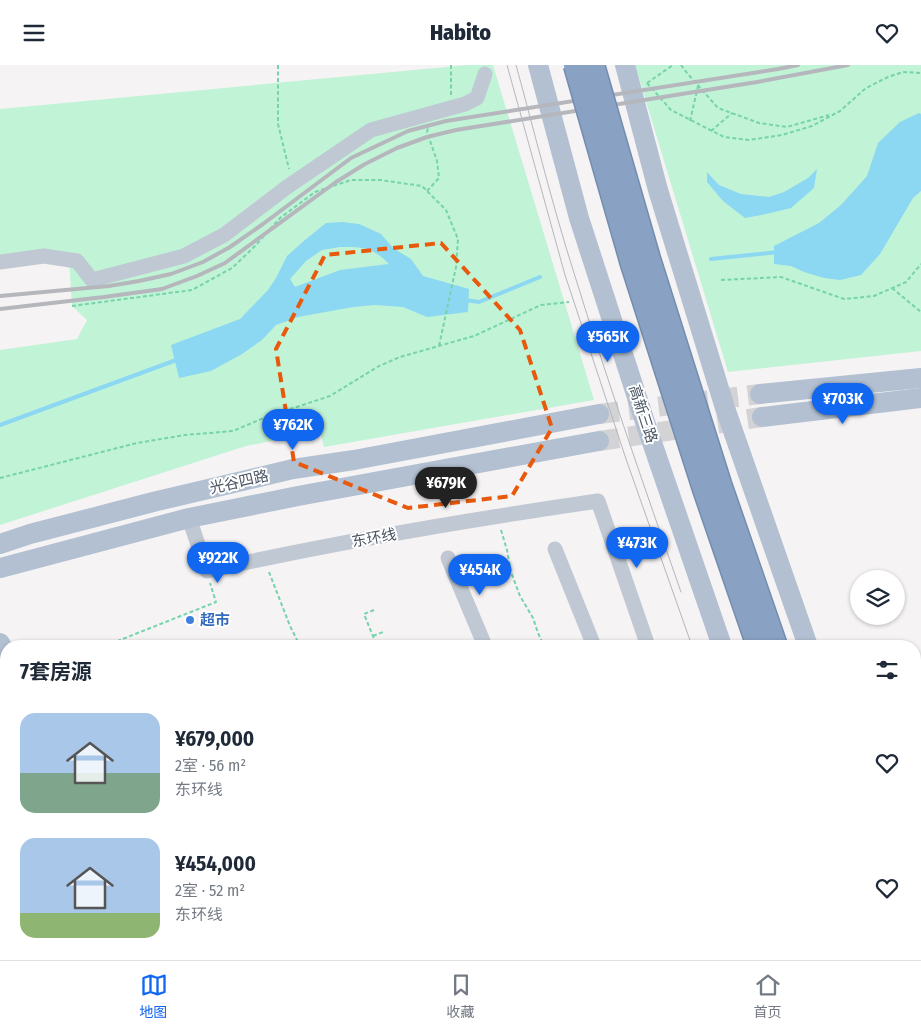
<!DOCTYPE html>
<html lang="zh">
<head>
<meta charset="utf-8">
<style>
  :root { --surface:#fff; --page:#f6f6f7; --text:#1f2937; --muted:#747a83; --line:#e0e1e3; --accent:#1267f0 }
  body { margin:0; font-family:"Fira Sans Condensed","Noto Sans SC",sans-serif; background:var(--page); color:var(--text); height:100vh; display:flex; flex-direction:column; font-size:19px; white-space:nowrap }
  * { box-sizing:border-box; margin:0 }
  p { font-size:16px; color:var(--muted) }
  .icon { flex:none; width:28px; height:28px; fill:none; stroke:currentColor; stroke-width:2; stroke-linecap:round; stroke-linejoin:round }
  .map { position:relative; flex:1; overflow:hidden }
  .sheet { position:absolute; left:0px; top:575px; width:921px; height:320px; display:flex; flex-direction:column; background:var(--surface); border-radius:20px 20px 0 0; box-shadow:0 1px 4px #0004 }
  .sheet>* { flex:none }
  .controls { position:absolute; left:850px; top:505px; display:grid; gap:10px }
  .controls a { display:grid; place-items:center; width:55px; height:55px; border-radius:50%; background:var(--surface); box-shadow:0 1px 4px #0004; font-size:25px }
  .price { position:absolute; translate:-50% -42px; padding:0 11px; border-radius:18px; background:var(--accent); color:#fff; font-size:16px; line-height:32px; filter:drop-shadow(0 1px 2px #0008) }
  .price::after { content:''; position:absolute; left:50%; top:30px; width:15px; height:11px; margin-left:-8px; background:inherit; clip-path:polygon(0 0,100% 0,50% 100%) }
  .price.current { background:#222; color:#fff }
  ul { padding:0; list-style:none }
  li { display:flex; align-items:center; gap:15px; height:125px; padding:0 20px }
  li span { display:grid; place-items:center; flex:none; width:140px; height:100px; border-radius:15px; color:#555 }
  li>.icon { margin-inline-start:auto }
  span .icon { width:60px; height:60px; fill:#fffc; stroke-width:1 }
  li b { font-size:21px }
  h2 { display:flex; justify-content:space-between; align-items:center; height:60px; padding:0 20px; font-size:21px }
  header { display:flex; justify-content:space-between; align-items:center; height:65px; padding:0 20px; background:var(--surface); font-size:22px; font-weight:800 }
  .tabs { display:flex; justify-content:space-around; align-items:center; height:70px; border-top:1px solid var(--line); background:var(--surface); font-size:14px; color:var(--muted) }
  .tabs a { display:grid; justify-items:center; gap:2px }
  .tabs .current { color:var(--accent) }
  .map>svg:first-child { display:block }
  .green { fill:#c1f3d7 }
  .water { fill:#8cd7f2; fill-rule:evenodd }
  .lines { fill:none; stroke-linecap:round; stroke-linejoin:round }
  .stream { stroke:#8cd7f2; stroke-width:4 }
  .major-tunnel { stroke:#d3d3d6; stroke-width:20; stroke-dasharray:20 10; stroke-linecap:butt }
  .highway-casing { stroke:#748daf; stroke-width:25 }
  .path { stroke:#76d3aa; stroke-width:2; stroke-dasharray:4 2.5; stroke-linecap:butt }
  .minor { stroke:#c0c9d3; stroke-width:15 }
  .major { stroke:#b2c0d2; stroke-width:20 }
  .highway { stroke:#89a2c3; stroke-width:22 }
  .tram { stroke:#b5b7bd; stroke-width:1 }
  .rail { stroke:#b5b7bd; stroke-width:4 }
  .highway-bridge-casing { stroke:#748daf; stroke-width:25; stroke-linecap:butt }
  .highway-bridge { stroke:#89a2c3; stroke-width:22 }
  .marked { fill:none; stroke:#e8590c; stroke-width:4; stroke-dasharray:10 6; stroke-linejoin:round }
  .shop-dot { fill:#3f7fe0; stroke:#fff; stroke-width:2 }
  .labels { text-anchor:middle; stroke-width:4; stroke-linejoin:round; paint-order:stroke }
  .street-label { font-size:15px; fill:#495562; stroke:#fff }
  .shop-label { font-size:15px; font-weight:bold; fill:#366cbe; stroke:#fff; text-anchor:start }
</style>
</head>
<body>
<header><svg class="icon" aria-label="menu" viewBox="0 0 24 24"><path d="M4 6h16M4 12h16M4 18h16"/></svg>Habito<svg class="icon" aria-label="heart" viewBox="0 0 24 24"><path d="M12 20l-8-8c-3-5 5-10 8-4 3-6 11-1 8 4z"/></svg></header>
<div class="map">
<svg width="921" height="895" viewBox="0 0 921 895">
  <rect width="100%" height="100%" fill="#f5f3f3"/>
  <g class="green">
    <polygon points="467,0 493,0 594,335 324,382 320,366 246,381 0,460 0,285 77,274 87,255 72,241 69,194 0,192 0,44"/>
    <polygon points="635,0 921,0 921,286 728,307"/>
    <polygon points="0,752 6,767 6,889 59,889 62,895 0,895"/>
  </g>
  <g class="water">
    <polygon points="919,48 921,49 921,126 913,133 880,189 861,210 840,215 824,213 804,207 791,201 774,199 774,181 819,158 841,140 867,111 878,78 900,57"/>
    <polygon points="817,104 814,123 791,143 766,149 745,153 723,136 707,117 707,107 719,120 741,129 769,132 784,127 808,113"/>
    <path d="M342 157 359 159 381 169 393 183 411 194 423 211 469 224 468 247 427 252 403 242 375 240 353 242 298 252 276 260 262 275 242 289 211 306 179 313 171 280 240 254 268 225 276 213 287 191 305 175 326 158ZM340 182C364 182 372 182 389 199L340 205 295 222 290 214 306 196 322 185Z"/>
  </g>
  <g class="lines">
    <g class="stream">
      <polyline points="711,194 778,187"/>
      <polyline points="465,235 479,237 540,212"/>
      <polyline points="0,360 179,294"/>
    </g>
    <g class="major-tunnel">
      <polyline points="599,349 760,329"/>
      <polyline points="599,376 762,352"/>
    </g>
    <g class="highway-casing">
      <g id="highway">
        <polyline points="870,889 872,895"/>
        <polyline points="889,889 891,895"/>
      </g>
    </g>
    <g class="path">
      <polyline points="278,0 278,59 289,104"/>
      <polyline points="451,0 451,30"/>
      <polyline points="681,0 687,8 718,43 759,58 787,62 829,50"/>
      <polyline points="647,18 671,45 724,72 749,75 782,70 812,61 840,46 866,23 888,12 903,7 921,8"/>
      <polyline points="647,18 673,0"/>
      <polyline points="690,56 698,21"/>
      <polyline points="711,66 732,48"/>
      <polyline points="427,126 439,113 437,96 427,67 428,63"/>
      <polyline points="721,215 781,212 844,234 874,231 906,217 921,199"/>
      <polyline points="892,223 921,247"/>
      <polyline points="72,241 192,225 232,203 255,181 280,153 315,127 351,115 380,115 422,121 446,145 458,174 456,202 439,281"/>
      <polyline points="0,413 137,378 185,370 233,366 266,352 330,331 379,301 400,292 474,271 541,240 569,237"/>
      <polyline points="501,465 507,485 511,507 520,531 533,553 538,568 544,581"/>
      <polyline points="269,507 290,561 300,581"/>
      <polyline points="374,545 364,549 377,581"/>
      <polyline points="373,571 383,567"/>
      <polyline points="105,581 216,537 210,518"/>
      <polyline points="210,581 216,581"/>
      <polyline points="268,889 271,895"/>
      <polyline points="342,889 345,895"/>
      <polyline points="435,889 438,895"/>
    </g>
    <g class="minor">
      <polyline points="0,197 44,191 77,196 92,215 184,191 224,170 287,122 371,65 465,39 477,33 485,9"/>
      <path d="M189 453 207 506C336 477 467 455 598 436L648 581"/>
      <polyline points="555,484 594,581"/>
      <polyline points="448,493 485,581"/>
      <polyline points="0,616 6,628"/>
      <polyline points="0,636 6,647"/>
      <polyline points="128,889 131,895"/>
      <polyline points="140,889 143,895"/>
      <polyline points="218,889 221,895"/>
      <polyline points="542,889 545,895"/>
      <polyline points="638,889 640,895"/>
      <polyline points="669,895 684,889"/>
    </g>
    <g class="major">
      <polyline points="538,0 579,153 645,357 722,581"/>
      <polyline points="625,0 658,125 725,343 808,581"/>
      <polyline points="760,329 921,313"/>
      <polyline points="762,352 921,333"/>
      <polyline points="0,479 30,469 153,437 293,404 354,395 599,349"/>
      <polyline points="0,503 189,453 298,431 599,376"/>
      <polyline points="0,578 6,590"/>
      <polyline points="0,672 6,684"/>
      <polyline points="915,873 921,889"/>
      <polyline points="108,889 111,895"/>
      <polyline points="165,889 168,895"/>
      <polyline points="831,889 834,895"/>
      <polyline points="747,895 762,889"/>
    </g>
    <use href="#highway" class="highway"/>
    <g class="tram">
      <polyline points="507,0 565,210 626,394 692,581"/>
      <path d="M516 0C535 69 552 139 574 208 607 315 644 421 681 527"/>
      <polyline points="807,889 809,895"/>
    </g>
    <g class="rail">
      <polyline points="0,231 109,221 139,216 171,209 203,197 230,182 263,159 351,93 408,66 446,56 778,4 798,0"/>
      <polyline points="0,244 104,232 162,224 197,211 225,198 336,117 365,99 397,83 427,72 456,65 757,17 848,0"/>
    </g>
    <g class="highway-bridge-casing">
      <g id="highway-bridge">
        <polyline points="575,0 632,199 704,424 758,581"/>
        <polyline points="593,0 649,194 720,419 776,581"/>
      </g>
    </g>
    <use href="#highway-bridge" class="highway-bridge"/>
  </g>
  <path class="marked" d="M441 178 520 265 552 363 512 431 408 443 294 397 276 284 325 190Z"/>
  <circle class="shop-dot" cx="190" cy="555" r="5"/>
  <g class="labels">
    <g class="street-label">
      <text transform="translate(643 349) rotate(72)" y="5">高新三路</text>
      <text transform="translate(239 417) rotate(-13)" y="5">光谷四路</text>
      <text transform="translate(374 473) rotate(-10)" y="5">东环线</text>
    </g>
    <g class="shop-label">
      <text x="200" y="560">超市</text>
    </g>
  </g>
</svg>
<div class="controls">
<a><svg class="icon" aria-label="layers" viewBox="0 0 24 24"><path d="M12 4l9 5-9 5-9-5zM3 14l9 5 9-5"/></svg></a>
</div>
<b class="price" style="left:608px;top:298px">¥565K</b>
<b class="price" style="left:843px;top:360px">¥703K</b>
<b class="price" style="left:293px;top:386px">¥762K</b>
<b class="price current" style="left:446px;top:444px">¥679K</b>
<b class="price" style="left:637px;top:504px">¥473K</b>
<b class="price" style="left:218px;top:519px">¥922K</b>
<b class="price" style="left:480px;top:531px">¥454K</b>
<section class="sheet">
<h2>7套房源<svg class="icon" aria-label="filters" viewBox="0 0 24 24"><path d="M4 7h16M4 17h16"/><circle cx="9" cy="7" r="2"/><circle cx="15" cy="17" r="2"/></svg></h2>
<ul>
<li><span style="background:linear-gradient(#a9c7e8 60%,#7fa58c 0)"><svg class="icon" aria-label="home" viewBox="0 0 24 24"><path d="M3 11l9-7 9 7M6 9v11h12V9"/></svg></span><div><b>¥679,000</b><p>2室 · 56 m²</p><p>东环线</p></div><svg class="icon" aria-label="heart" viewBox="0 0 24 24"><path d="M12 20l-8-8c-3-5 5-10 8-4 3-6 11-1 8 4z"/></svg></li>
<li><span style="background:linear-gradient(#a9c7e8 75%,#8fb573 0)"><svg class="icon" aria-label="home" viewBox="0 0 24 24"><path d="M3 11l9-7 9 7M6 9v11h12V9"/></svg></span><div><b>¥454,000</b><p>2室 · 52 m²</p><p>东环线</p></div><svg class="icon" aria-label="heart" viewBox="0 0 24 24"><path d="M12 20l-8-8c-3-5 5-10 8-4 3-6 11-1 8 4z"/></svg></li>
</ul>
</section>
</div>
<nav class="tabs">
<a class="current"><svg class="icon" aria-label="map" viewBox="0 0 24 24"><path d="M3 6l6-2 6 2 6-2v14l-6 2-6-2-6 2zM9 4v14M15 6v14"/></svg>地图</a>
<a><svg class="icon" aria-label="saved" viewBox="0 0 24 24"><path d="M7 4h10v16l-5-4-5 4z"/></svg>收藏</a>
<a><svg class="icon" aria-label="home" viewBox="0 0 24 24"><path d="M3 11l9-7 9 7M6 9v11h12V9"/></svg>首页</a>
</nav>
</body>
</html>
